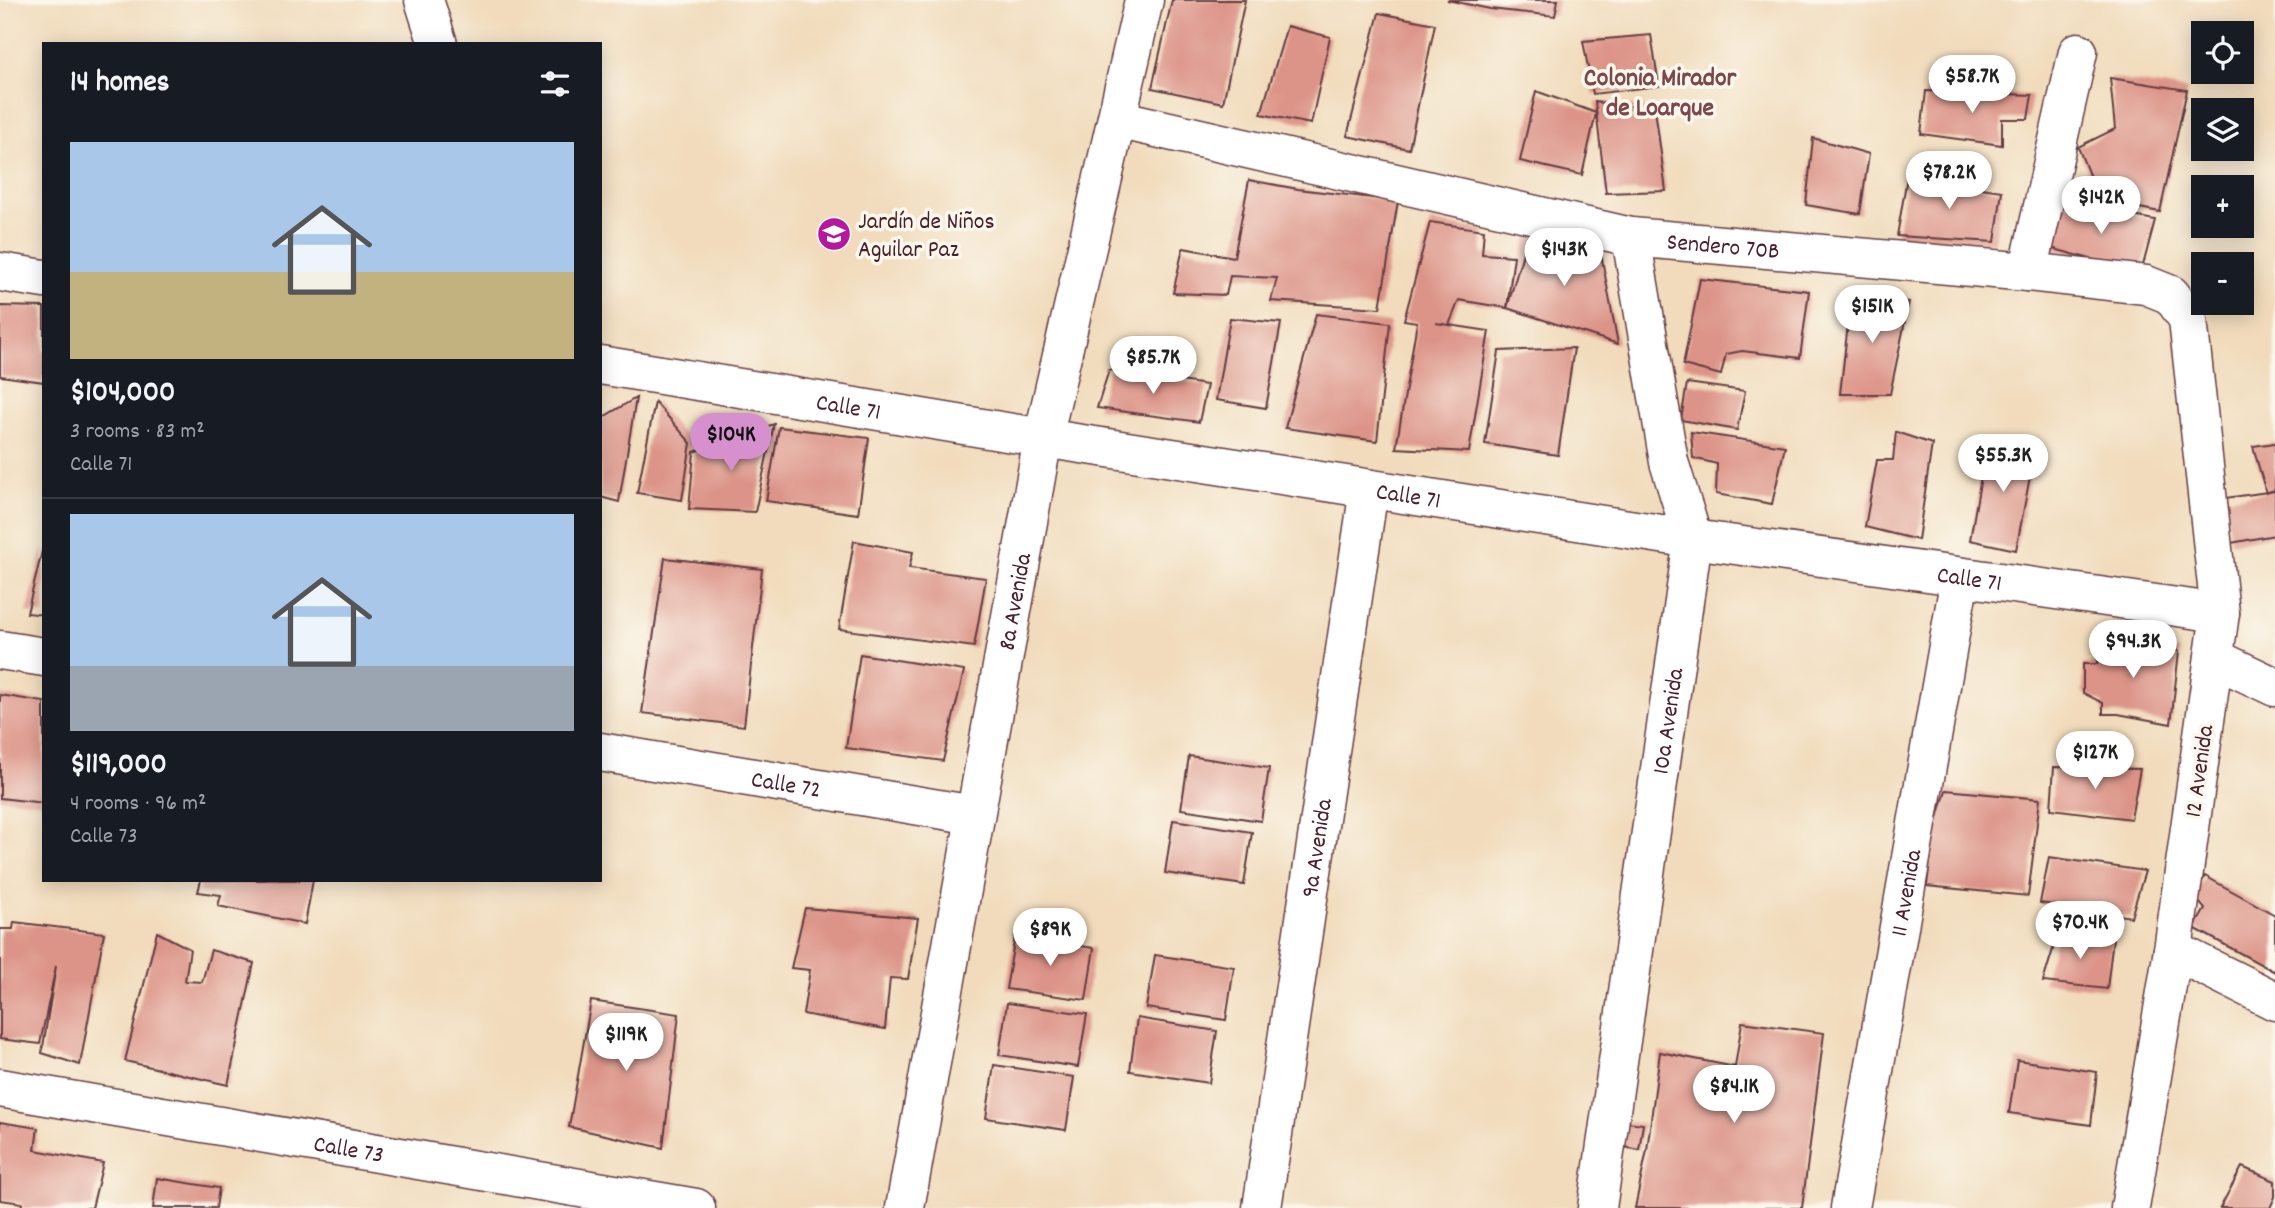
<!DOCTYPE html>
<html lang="en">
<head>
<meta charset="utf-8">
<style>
  :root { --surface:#171b24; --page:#242831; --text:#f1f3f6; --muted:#9ea1a6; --line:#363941; --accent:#d690ce }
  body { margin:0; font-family:Dekko,sans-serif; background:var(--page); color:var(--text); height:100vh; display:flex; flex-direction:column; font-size:26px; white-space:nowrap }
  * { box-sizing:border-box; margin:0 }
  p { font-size:23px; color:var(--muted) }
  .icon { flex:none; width:38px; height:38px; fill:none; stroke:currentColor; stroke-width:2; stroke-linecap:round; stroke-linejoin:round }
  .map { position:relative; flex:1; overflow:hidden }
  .panel { position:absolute; left:42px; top:42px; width:560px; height:840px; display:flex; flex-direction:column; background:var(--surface); border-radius:0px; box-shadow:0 4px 18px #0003 }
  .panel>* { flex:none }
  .controls { position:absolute; left:2191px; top:21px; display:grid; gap:14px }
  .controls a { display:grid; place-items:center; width:63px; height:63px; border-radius:0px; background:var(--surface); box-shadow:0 4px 18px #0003; font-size:35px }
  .price { position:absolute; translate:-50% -60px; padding:0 16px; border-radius:24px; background:#fff; color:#222; font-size:23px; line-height:46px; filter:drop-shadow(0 2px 4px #0008) }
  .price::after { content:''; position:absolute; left:50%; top:42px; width:21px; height:16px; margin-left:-10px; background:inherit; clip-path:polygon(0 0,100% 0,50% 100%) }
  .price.current { background:var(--accent); color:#111 }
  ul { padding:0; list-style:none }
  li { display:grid; align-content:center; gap:14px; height:371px; padding:0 28px }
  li+li { border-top:2px solid var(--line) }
  li span { display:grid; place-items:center; height:217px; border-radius:0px; color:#555 }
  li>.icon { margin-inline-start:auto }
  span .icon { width:126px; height:126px; fill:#fffc; stroke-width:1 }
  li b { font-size:30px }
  h2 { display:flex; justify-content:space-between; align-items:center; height:84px; padding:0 28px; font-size:30px }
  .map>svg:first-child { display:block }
  .building { fill:#dd9488 }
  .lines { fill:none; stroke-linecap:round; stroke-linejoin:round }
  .minor-casing { stroke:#633b41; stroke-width:41 }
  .minor { stroke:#fff; stroke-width:38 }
  .labels { text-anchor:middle; stroke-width:7; stroke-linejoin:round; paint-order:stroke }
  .poi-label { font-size:24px; fill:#4a1f2b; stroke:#fbf7ec; text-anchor:start }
  .street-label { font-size:24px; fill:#4a1f2b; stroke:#fbf7ec }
  .neighbourhood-label { font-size:26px; font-weight:bold; fill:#7d484c; stroke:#fbf7ec }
</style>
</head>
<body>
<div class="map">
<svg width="2275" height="1208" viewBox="0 0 2275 1208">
  <rect width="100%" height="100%" fill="#fbf7ec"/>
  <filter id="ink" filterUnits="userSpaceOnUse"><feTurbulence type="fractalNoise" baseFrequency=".0143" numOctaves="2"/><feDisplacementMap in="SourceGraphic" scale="14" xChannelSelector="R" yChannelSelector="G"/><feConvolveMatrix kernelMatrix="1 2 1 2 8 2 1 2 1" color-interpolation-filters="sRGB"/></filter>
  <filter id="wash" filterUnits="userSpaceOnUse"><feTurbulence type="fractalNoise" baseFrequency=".00686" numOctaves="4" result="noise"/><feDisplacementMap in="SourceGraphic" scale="28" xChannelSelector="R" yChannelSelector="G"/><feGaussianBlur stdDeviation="1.57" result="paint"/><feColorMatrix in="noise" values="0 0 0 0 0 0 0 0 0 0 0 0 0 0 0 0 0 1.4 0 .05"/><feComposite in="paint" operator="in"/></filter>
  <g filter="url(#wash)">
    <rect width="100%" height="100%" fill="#f1dbbc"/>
    <g id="blocks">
      <g class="building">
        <polygon points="1172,0 1245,0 1223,103 1152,88"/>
        <polygon points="1447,0 1558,0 1555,16 1490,9"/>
        <polygon points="1379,13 1435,24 1409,149 1347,136"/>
        <polygon points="1287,26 1330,37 1311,124 1261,114"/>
        <polygon points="1651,35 1659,86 1593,94 1583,41"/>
        <polygon points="2110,78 2187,90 2160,212 2099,200 2078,147 2115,129"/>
        <polygon points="1536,91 1596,113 1582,175 1520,161"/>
        <polygon points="1926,91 2032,95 2028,119 2002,119 2002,145 1921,134"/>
        <polygon points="1595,102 1655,109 1666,191 1606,193"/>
        <polygon points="1813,138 1869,154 1860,214 1806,205"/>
        <polygon points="1907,177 2002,191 1995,242 1897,236"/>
        <polygon points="1249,180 1298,189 1398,201 1380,308 1271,301 1277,278 1230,276 1226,295 1173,293 1183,248 1234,257"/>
        <polygon points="2057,202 2155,220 2141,273 2047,247"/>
        <polygon points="1430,222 1484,230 1482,254 1514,256 1507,308 1459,300 1449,325 1436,323 1489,331 1469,452 1396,448 1417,322 1404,320"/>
        <polygon points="1528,236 1601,254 1618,344 1507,308"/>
        <polygon points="1700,279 1809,291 1800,358 1742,351 1726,354 1721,375 1683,365"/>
        <polygon points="1851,297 1909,302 1890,394 1840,394"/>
        <polygon points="0,306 44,307 44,382 0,376"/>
        <polygon points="1316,314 1390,323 1377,441 1285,428"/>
        <polygon points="1230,318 1281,323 1266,408 1216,400"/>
        <polygon points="1574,348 1558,455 1485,444 1499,351"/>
        <polygon points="1109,370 1207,385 1199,422 1097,408"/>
        <polygon points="1687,383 1745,391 1737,430 1681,420"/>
        <polygon points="636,398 619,502 600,497 600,419"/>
        <polygon points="655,402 691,443 682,500 637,493"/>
        <polygon points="774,424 755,512 689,509 694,452"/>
        <polygon points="779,427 869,438 858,514 766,501"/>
        <polygon points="1691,432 1785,446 1772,504 1716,494 1717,464 1693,458"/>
        <polygon points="1896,432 1932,444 1918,540 1865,527 1877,460 1893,460"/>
        <polygon points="1987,442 2036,445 2016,550 1970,540"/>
        <polygon points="2275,443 2275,490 2266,493 2253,446"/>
        <polygon points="2275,491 2275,535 2231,543 2225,498"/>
        <polygon points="854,541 913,552 909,568 986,578 974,647 839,629"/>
        <polygon points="43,547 44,547 44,615 27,613"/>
        <polygon points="665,558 762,569 744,726 642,713"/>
        <polygon points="2099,637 2179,651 2171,724 2118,714 2103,714 2103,703 2083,693 2083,664 2097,664"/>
        <polygon points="860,654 964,671 943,761 846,748"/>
        <polygon points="0,695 44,702 44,803 0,798"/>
        <polygon points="1189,756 1269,768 1261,821 1181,809"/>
        <polygon points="2054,767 2140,769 2131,819 2051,809"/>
        <polygon points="1946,790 2040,799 2028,896 1927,886 1933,835"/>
        <polygon points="1173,820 1252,832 1244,885 1165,873"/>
        <polygon points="2049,857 2145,871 2131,917 2040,903"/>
        <polygon points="2205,876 2275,915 2275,972 2194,928 2205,909 2194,896"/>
        <polygon points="201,880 313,880 305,924 218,906 221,895 198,892"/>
        <polygon points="805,908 918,918 908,979 890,978 885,1029 803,1014 810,970 791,968"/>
        <polygon points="14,922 104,933 80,1065 42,1053 56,966 40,1044 0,1039 0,929 13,929"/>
        <polygon points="157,932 190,949 185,981 202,982 211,950 254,963 228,1085 125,1061"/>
        <polygon points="2058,933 2113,938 2107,989 2043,982"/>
        <polygon points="1015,936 1094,948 1086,1000 1006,989"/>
        <polygon points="1155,955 1234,967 1226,1020 1146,1008"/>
        <polygon points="591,1001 679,1014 663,1148 569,1127"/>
        <polygon points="1007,1003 1087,1014 1078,1067 999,1055"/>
        <polygon points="1137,1018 1217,1031 1209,1083 1130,1071"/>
        <polygon points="1742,1022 1824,1033 1802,1208 1635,1208 1647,1150 1660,1052 1735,1067"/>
        <polygon points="2017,1060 2097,1072 2091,1125 2009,1113"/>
        <polygon points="994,1065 1074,1077 1066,1130 986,1118"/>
        <polygon points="0,1122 38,1128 35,1150 103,1163 92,1208 21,1208 22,1203 0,1200"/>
        <polygon points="1627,1122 1643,1124 1639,1150 1624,1147"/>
        <polygon points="2242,1167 2275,1181 2275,1197 2270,1208 2220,1208"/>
        <polygon points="157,1178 219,1188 216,1208 153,1208"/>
      </g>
    </g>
  </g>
  <g filter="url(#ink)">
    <use href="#blocks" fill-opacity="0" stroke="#633b41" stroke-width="2"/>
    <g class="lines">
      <g class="minor-casing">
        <g id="minor">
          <polyline points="424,0 438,44"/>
          <path id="s1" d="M1117 119 1631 237 2028 272 2146 285 2171 295 2188 319 2220 613 2173 950 2130 1208"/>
          <polyline points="0,272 44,279"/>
          <polyline points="2028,272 2078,52"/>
          <path id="s2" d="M600 365 1043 438 1693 539 2220 613"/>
          <polyline points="0,650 44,657"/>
          <polyline points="2214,658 2275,687"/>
          <path id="s3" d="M600 752 974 815"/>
          <polyline points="2173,950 2275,1001"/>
          <path id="s4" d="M0 1088 696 1208"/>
          <path id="s5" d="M905 1208 1043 438 1144 0"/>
          <path id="s6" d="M1262 1208 1369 489"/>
          <path id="s7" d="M1597 1208 1693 539 1669 462 1631 237"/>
          <path id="s8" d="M1850 1208 1960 577"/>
        </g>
      </g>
      <use href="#minor" class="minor"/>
    </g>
  </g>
  <defs>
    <g id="school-disc" transform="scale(1.75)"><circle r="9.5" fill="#b5179e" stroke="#fbf7ec"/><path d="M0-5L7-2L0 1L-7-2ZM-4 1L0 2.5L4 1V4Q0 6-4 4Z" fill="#fff"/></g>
  </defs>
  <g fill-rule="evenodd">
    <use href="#school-disc" x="834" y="234"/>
  </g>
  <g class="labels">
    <g class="poi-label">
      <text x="858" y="228">Jardín de Niños<tspan x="858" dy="28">Aguilar Paz</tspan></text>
    </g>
    <g class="street-label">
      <text dy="8" stroke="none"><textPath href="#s1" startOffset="620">Sendero 70B</textPath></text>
      <text dy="8" stroke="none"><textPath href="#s2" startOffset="252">Calle 71</textPath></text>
      <text dy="8" stroke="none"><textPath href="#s2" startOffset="819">Calle 71</textPath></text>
      <text dy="8" stroke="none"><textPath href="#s2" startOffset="1386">Calle 71</textPath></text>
      <text dy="8" stroke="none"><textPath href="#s5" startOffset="616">8a Avenida</textPath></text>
      <text dy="8" stroke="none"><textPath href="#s7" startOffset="492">10a Avenida</textPath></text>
      <text transform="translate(2198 771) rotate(-82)" y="8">12 Avenida</text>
      <text dy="8" stroke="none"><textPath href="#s3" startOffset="189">Calle 72</textPath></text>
      <text dy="8" stroke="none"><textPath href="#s6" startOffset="364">9a Avenida</textPath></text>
      <text dy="8" stroke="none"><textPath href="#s8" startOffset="320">11 Avenida</textPath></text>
      <text dy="8" stroke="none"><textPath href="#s4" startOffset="354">Calle 73</textPath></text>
    </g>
    <g class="neighbourhood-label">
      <text x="1660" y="85">Colonia Mirador<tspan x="1660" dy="30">de Loarque</tspan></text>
    </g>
  </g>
</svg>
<div class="controls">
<a><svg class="icon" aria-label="locate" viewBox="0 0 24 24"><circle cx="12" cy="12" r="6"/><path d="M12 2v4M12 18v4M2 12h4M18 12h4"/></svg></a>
<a><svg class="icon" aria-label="layers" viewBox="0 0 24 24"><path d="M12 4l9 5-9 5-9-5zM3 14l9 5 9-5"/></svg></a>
<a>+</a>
<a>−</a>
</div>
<b class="price" style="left:1972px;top:115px">$58.7K</b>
<b class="price" style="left:1949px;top:211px">$78.2K</b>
<b class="price" style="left:2101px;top:236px">$142K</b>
<b class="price" style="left:1564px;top:288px">$143K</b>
<b class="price" style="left:1872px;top:345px">$151K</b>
<b class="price" style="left:1153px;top:396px">$85.7K</b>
<b class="price current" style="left:731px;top:473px">$104K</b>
<b class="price" style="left:2003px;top:494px">$55.3K</b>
<b class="price" style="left:2133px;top:680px">$94.3K</b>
<b class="price" style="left:2095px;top:791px">$127K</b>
<b class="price" style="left:2080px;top:961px">$70.4K</b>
<b class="price" style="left:1050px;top:968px">$89K</b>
<b class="price" style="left:626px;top:1073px">$119K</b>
<b class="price" style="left:1734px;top:1125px">$84.1K</b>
<section class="panel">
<h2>14 homes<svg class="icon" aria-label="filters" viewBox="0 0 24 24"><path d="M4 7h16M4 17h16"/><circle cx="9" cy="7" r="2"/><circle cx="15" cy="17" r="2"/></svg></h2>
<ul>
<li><span style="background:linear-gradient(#a9c7e8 60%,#c2b280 0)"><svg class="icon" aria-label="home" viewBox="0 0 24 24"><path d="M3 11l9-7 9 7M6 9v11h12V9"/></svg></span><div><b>$104,000</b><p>3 rooms · 83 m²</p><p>Calle 71</p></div></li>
<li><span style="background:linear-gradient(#a9c7e8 70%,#9aa5b1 0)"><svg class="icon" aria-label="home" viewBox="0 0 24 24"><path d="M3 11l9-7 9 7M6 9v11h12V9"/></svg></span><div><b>$119,000</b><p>4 rooms · 96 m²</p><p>Calle 73</p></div></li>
</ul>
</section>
</div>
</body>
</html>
